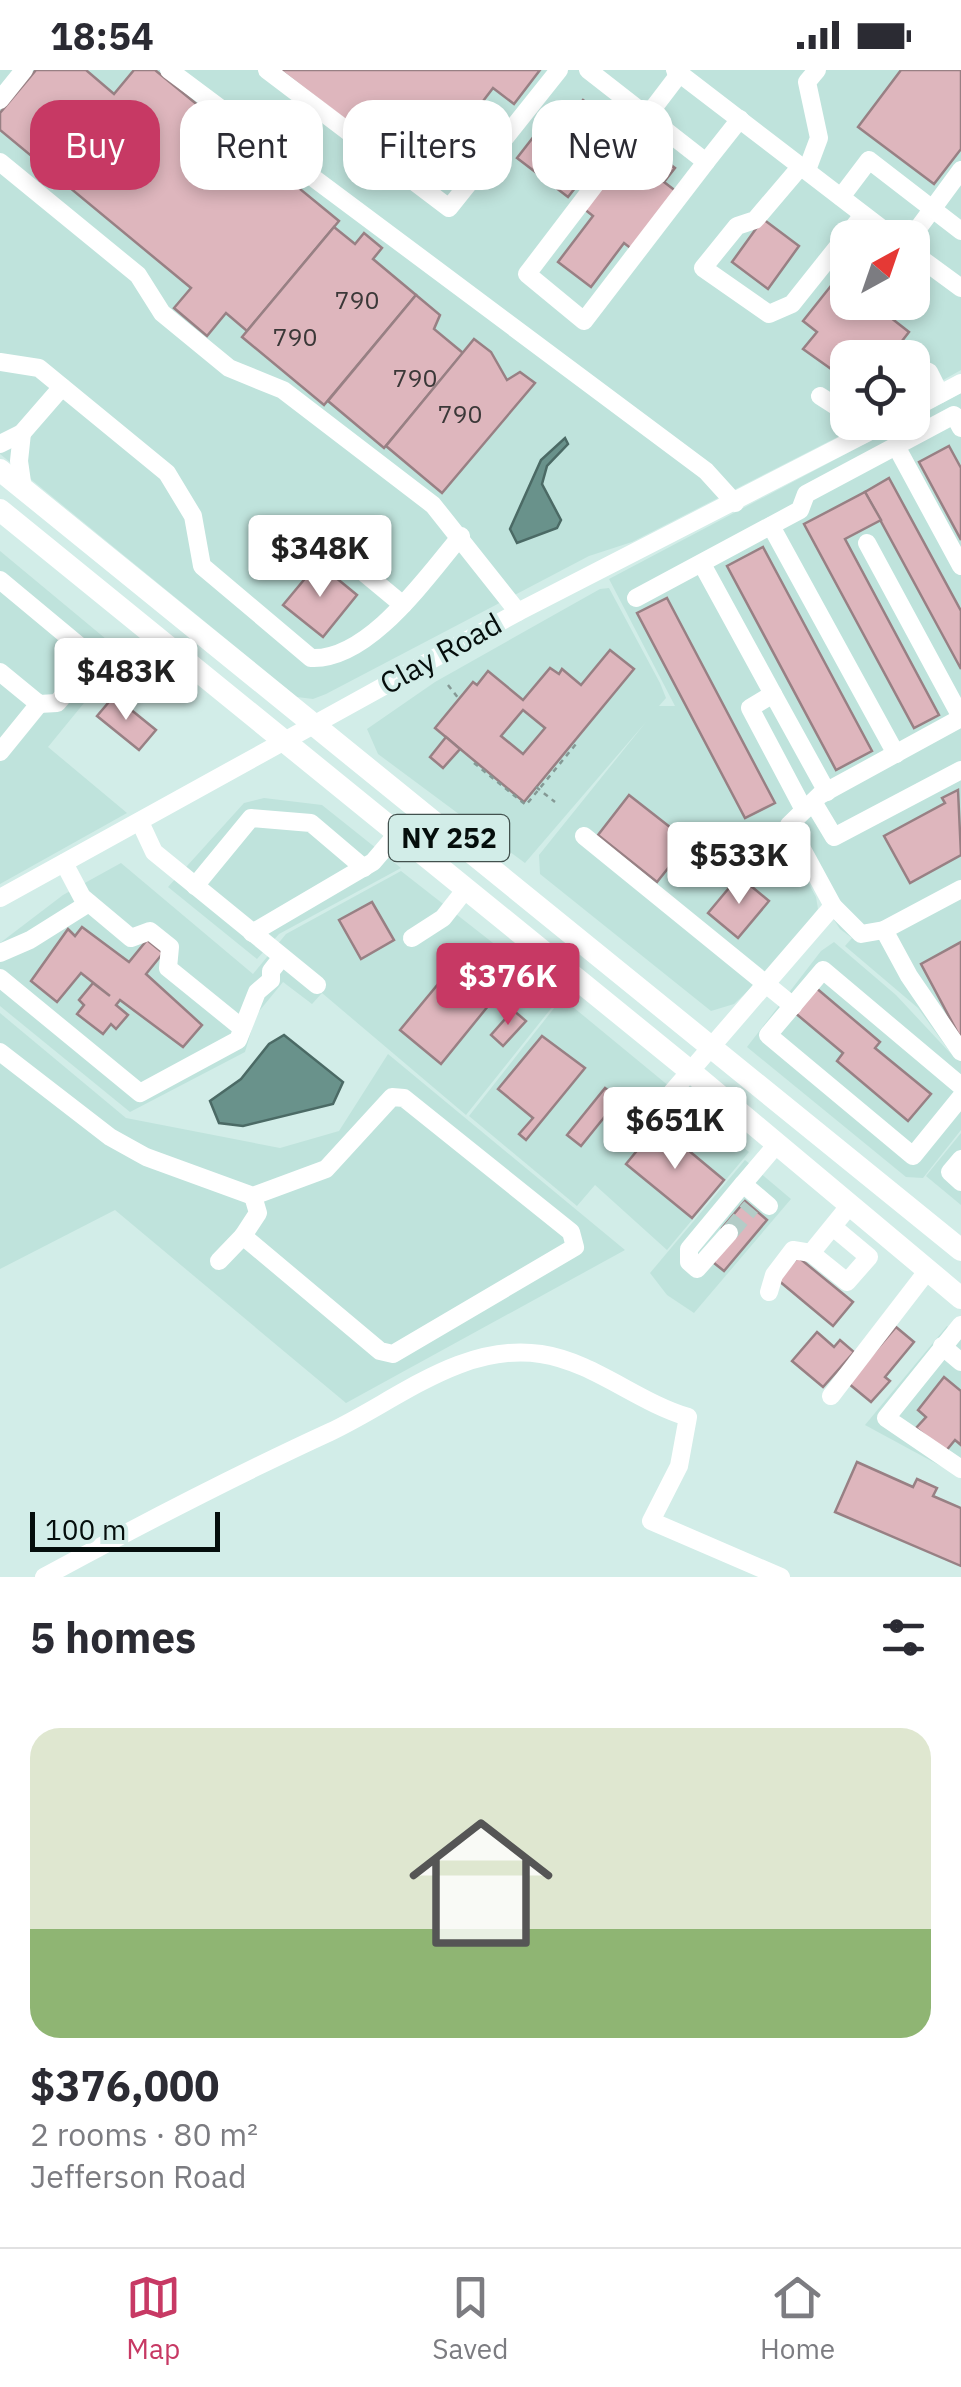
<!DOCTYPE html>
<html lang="en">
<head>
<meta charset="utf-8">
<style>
  :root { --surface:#fff; --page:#f7f7f7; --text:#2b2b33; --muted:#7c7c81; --line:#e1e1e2; --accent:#c73964 }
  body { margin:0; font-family:"IBM Plex Sans",sans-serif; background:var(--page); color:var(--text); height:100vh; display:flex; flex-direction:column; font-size:38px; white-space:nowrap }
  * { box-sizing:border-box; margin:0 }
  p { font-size:32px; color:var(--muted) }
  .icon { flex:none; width:55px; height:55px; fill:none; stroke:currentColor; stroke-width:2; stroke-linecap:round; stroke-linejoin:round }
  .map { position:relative; height:1507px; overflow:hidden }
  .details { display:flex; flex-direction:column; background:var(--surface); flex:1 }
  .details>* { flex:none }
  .top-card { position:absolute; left:30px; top:30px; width:902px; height:90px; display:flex; gap:20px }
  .needle { width:65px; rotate:40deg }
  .fabs { position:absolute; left:830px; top:150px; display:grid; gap:20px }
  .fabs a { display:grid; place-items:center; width:100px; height:100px; border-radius:20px; background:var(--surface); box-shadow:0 5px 15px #0003; font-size:50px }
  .scale { position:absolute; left:30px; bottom:25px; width:190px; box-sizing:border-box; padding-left:10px; border:5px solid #050e0c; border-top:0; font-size:28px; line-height:35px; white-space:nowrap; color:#050e0c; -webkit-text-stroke:8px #d2ede8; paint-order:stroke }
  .price { position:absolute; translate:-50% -85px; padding:0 22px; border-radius:10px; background:#fff; color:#222; font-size:32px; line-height:65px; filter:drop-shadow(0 2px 5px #0008) }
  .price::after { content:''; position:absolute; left:50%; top:60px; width:30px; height:22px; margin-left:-15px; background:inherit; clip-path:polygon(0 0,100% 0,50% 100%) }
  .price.active { background:var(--accent); color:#fff }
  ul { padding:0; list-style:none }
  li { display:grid; align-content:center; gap:20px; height:530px; padding:0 30px }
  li+li { border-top:2px solid var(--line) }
  li span { display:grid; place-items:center; height:310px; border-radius:30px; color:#555 }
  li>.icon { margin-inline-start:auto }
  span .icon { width:180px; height:180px; fill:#fffc; stroke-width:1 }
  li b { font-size:42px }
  h2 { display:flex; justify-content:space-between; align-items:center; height:120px; padding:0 30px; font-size:42px }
  .pill { padding:0 35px; border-radius:30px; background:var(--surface); box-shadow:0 5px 15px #0003; font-size:35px; line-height:90px }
  .pill.active { background:var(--accent); color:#fff }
  .status { display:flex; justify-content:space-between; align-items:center; height:70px; padding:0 50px; background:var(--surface); direction:ltr }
  .status svg { height:28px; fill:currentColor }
  .menu { display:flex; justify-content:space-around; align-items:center; height:140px; border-top:2px solid var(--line); background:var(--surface); font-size:28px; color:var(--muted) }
  .menu a { display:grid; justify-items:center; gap:5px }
  .menu .active { color:var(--accent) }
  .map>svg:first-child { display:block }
  .built { fill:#bfe3dc; fill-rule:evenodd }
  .water { fill:#69928b; stroke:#4b6a65; stroke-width:2.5 }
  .building { fill:#deb6bd; stroke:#988084; stroke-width:2.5; fill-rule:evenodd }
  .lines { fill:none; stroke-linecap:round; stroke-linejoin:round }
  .minor-tunnel { stroke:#b3ccc7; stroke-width:18; stroke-dasharray:18 9; stroke-linecap:butt }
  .path { stroke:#859995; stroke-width:2.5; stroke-dasharray:5 5; stroke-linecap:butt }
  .minor { stroke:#fff; stroke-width:18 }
  .major { stroke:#fff; stroke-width:22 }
  .labels { text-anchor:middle; stroke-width:8; stroke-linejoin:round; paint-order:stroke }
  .number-label { font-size:25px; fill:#3b3838 }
  .shield { fill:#d2ede8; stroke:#42514e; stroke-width:2.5 }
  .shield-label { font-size:28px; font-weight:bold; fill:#050e0c }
  .street-label { font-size:30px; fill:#050e0c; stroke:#d2ede8 }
</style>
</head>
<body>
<div class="status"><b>18:54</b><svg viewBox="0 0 49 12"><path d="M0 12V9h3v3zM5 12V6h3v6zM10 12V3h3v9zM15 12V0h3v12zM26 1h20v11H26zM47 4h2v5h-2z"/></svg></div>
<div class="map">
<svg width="961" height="1507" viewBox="0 0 961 1507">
  <rect width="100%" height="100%" fill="#d2ede8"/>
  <g class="built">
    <path d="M0 0H961V300L913 327 912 288H848V352L865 353 632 472 589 486 326 624 313 629 297 627 0 384ZM848 168H912V232H848Z"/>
    <polygon points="961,323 961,1060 923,1108 906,1107 747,977 821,881 834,872 896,925 953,986 918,938 845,876 852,868 840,859 818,826 787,766 758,783 747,774 756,787 785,770 816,827 818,839 772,898 734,934 711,941 540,804 539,785 646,652 525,793 378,684 367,659 435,612 600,519 609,518 660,613 666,628 659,636 675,636 609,509"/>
    <polygon points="0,481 124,584 48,677 127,743 0,814"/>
    <polygon points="264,728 322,735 401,798 279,864 257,889 168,817 244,733"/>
    <polygon points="121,793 253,904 286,864 401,801 561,926 466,1045 322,923 312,934 283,912 256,945 245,982 130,1042 0,936 0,873 63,825"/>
    <polygon points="562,928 749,1082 667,1180 595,1115 577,1136 469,1046"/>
    <polygon points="0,943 126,1048 280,1078 339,1061 388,984 625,1180 346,1333 115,1140 0,1199"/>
    <polygon points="961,1063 961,1135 926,1106"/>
    <polygon points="745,1090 791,1129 694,1243 667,1225 650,1203"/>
    <polygon points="947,1256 961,1268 961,1407 865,1355"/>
  </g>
  <g class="water">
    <polygon points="565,368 568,374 547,396 542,414 561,450 557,458 517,473 510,459 541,390"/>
    <polygon points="284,965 343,1012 333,1034 243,1056 219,1053 210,1031 241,1009 269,974"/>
  </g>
  <g class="building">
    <polygon points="36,0 86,0 114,24 134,0 155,0 339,151 247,261 226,243 207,266 174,238 191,218 0,60 0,43"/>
    <polygon points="280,0 540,0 514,34 493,18 423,110"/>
    <polygon points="901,0 961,0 961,79 934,114 858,57"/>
    <polygon points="583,30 608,49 598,62 611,72 568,127 517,88 559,34 572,44"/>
    <polygon points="651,80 675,98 664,112 677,122 633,180 624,173 591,217 558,192 593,146 583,138 624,83 640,95"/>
    <polygon points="763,149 799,176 768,219 732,192"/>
    <polygon points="334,157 355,174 364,163 382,178 373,189 416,225 324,335 242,267"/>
    <polygon points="830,217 841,227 848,219 848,232 895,232 886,244 909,262 895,280 880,288 848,288 848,303 841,306 803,279 817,262 803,251"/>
    <polygon points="416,225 440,245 434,259 463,283 384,378 328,331"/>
    <polygon points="474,269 491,282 507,310 520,302 535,313 442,423 386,376"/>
    <polygon points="949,376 961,398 961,470 919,392"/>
    <polygon points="889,408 961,541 961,599 865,422"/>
    <polygon points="865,422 881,450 845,469 939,645 914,658 804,454"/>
    <polygon points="763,477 872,681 836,700 727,496"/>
    <polygon points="318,493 357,525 323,567 283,535"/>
    <polygon points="667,528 775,733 745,748 637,543"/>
    <path d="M610 580 634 599 524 732 435 658 473 612 477 615 488 601 523 630 550 598 559 604 562 599 581 615ZM523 640 545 658 523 684 501 666Z"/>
    <polygon points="114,626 156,660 139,680 97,646"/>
    <polygon points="446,667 460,679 443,698 430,687"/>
    <polygon points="958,720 961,785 910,813 884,766 945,733 942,728"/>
    <polygon points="629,725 689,772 657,812 598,765"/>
    <polygon points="739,806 769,831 738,868 708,843"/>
    <polygon points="372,832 394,870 361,889 339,850"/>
    <polygon points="82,857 129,892 147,870 163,883 146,904 202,955 183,977 120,930 116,935 128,945 116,959 111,954 103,964 77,944 84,935 79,930 93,913 110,926 81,903 57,932 31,911 68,859 75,866"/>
    <polygon points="961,872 961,969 921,894"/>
    <polygon points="453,896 493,930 441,994 400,960"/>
    <polygon points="815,917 880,972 875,978 931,1024 908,1051 837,991 843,983 794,942"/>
    <polygon points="513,940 526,951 503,976 491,965"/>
    <polygon points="542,966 585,998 526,1070 519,1064 533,1048 498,1019"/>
    <polygon points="605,1018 619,1029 581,1076 567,1065"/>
    <polygon points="658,1055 724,1110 692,1148 626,1094"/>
    <polygon points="745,1131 767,1150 724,1201 714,1193 722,1158"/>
    <polygon points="798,1187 853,1232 833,1256 778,1210"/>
    <polygon points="896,1257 914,1272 885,1307 890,1311 871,1332 848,1313"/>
    <polygon points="817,1262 834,1277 840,1270 854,1282 823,1317 792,1291"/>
    <polygon points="944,1307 961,1321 961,1375 955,1370 945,1382 916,1358 926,1347 918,1340"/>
    <polygon points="857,1392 913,1417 917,1409 937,1418 933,1426 961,1438 961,1496 835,1442"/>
  </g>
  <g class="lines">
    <polyline class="minor-tunnel" points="729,1163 751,1137"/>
    <g class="path">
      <polyline points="448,615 459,629"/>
      <polyline points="474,693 526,735 576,674"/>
      <polyline points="536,717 555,732"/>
    </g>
    <g class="minor">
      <polyline points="169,0 706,401 735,433"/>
      <polyline points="267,0 449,138 559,0"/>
      <polyline points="588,0 706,92 740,49"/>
      <polyline points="675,0 894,168"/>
      <polyline points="680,3 527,204 584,251 706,92"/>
      <polyline points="0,30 24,0"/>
      <polyline points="0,92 138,205 162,243 229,298 283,320 433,435 518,542"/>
      <polyline points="801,96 755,150 737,156 703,198 769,244 792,234 863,145"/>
      <polyline points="807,100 819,68 807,12 817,0"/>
      <polyline points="841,127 869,90 961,161"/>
      <polyline points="911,168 961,100"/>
      <polyline points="912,182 961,218"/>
      <path d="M0 292 39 298 167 403 193 446 202 496 311 588C369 591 427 506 461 466"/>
      <polyline points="912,295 929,302 940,324"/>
      <polyline points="820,326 848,344"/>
      <polyline points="912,339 961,313"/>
      <polyline points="22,363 19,391 23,419"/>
      <polyline points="0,374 22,363 62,317"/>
      <polyline points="896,376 961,496"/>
      <polyline points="771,456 896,684"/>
      <polyline points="321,467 403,535"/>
      <polyline points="867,473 961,647"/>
      <polyline points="702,494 773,624"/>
      <polyline points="0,510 95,589 57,633 39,634 0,602"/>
      <polyline points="636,528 800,440 806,424 954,345 961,358"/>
      <polyline points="0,682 39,634"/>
      <polyline points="813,732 834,767 961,700"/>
      <polyline points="804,740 750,638 773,624 827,722"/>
      <polyline points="140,752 154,782 317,915"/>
      <polyline points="584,766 793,936"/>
      <polyline points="64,793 82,827 131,868 150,861 170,877 168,898 242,958"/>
      <polyline points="195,816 251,748 311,753 364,798"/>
      <polyline points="0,828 518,542 888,352"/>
      <polyline points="833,836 861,864 884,860 961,819"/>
      <polyline points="884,860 909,906 961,982"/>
      <polyline points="252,863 373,792 396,765"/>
      <polyline points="412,868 443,848 465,820"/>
      <polyline points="0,883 30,870 89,833"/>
      <polyline points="0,908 140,1023 238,970 257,922 271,910 271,901 282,887"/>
      <polyline points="0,982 110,1067 146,1087 253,1126 326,1099 392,1027 404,1028 571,1162 575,1177 393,1284 380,1281 243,1166 219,1191"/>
      <polyline points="961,1016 823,900 768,965 913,1086 961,1027"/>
      <polyline points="661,1035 833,836 789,755 820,725 961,648"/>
      <polyline points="961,1089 950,1102 961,1112"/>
      <polyline points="769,1136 743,1114 777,1074"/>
      <polyline points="833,1157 869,1187 847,1212 811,1183 850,1135"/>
      <polyline points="729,1163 697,1199 689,1192 689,1179 743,1114"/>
      <polyline points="243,1166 258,1143 253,1126"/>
      <polyline points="769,1222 774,1205 793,1180 811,1183"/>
      <polyline points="961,1255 886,1348 961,1399"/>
      <polyline points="942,1276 961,1292"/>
      <polyline points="831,1326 928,1200"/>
      <path d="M44 1507C138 1456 232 1407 330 1362 396 1331 463 1272 541 1284 594 1292 637 1332 688 1347L679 1396 651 1451 781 1507"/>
    </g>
    <g class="major">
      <polyline points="0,400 961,1180"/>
      <polyline points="0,440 690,1001 961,1228"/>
    </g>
  </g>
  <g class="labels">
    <g class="number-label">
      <text x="357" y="239">790</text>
      <text x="295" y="276">790</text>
      <text x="415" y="317">790</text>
      <text x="460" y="353">790</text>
    </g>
    <rect class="shield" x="389" y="745" width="120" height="46" rx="8"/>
    <g class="shield-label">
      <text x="449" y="778">NY 252</text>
    </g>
    <g class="street-label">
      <text transform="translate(441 584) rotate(-29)" y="10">Clay Road</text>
    </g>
  </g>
</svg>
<div class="fabs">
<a><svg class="needle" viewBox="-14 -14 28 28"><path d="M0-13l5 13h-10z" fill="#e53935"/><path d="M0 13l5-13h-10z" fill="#7c7c81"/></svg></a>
<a><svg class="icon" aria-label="locate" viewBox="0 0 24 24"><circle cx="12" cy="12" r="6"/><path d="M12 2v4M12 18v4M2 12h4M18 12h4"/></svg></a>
</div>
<div class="scale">100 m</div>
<b class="price" style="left:320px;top:530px">$348K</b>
<b class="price" style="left:126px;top:653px">$483K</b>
<b class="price" style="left:739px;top:837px">$533K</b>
<b class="price active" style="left:508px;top:958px">$376K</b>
<b class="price" style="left:675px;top:1102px">$651K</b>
<div class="top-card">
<a class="pill active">Buy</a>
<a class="pill">Rent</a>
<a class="pill">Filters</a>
<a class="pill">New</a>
</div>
</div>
<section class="details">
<h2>5 homes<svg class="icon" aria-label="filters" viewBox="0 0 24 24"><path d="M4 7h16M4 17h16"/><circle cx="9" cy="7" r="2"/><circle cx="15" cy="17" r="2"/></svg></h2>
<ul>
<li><span style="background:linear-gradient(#dfe7d0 65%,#8fb573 0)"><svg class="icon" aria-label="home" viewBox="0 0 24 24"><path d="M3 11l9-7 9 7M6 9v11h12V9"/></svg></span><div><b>$376,000</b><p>2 rooms · 80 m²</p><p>Jefferson Road</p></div></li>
</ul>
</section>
<nav class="menu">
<a class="active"><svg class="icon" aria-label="map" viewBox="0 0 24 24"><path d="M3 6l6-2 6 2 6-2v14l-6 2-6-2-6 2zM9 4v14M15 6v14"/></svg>Map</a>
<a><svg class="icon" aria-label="saved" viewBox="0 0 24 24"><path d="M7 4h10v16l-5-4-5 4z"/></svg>Saved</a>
<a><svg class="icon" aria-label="home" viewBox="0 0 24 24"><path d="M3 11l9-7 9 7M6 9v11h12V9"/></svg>Home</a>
</nav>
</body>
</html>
